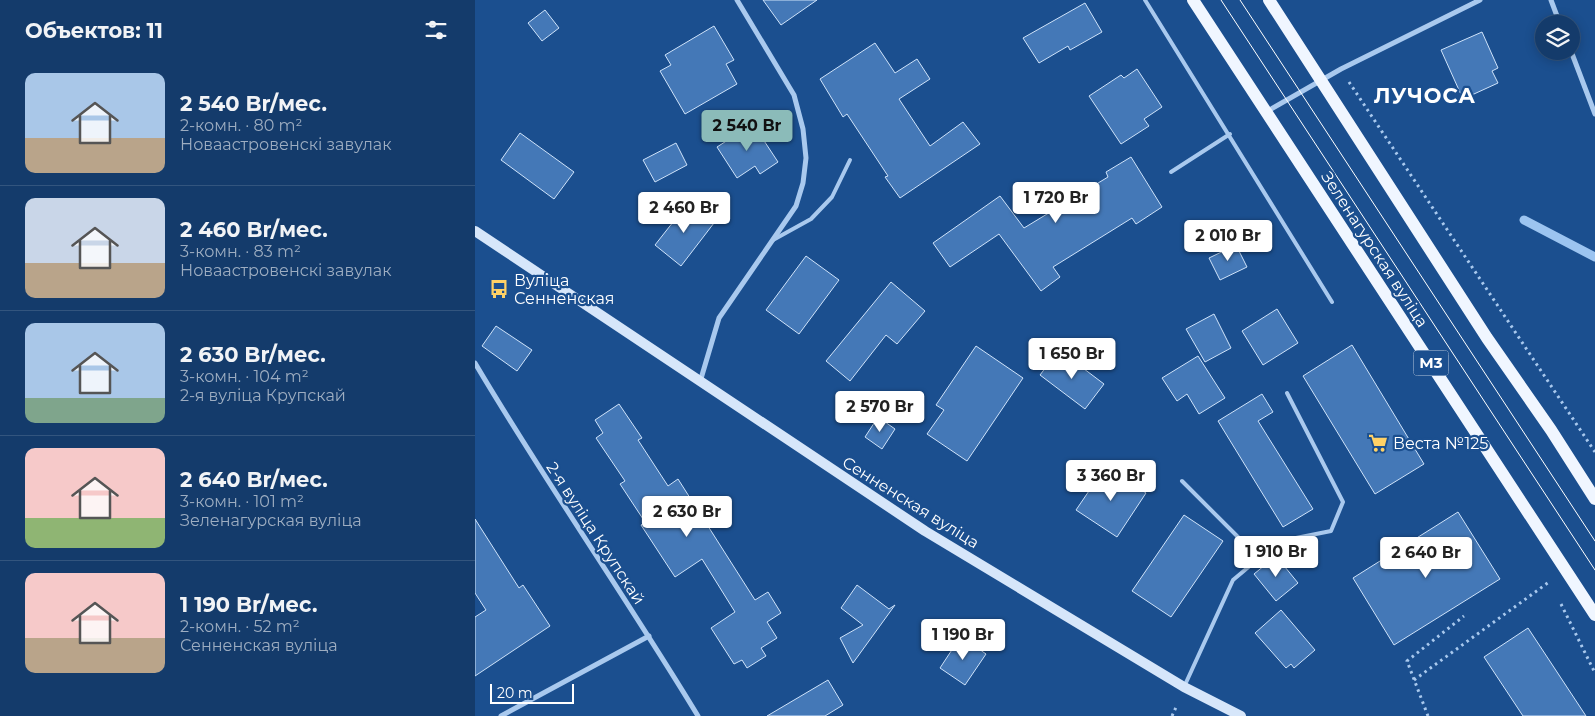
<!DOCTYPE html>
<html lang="ru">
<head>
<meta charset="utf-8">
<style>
  :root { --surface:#143b6b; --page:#1d4271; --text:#f1f3f6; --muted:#9dadc1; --line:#33557e; --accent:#8bbbb9 }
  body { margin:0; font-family:Montserrat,sans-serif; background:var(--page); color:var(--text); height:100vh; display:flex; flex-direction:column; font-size:19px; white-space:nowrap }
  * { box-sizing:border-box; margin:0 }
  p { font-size:16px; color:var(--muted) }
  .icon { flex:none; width:28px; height:28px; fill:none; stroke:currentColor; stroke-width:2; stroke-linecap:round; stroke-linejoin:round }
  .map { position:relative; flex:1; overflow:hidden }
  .drawer { display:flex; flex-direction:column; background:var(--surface); width:475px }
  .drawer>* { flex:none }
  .buttons { position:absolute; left:1060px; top:15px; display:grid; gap:10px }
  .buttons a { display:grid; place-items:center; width:45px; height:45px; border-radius:50%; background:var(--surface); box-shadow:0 2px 12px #0003,0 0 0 1px var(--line); font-size:25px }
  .scale { position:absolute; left:15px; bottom:12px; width:84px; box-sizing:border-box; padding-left:5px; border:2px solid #fff; border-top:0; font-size:14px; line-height:18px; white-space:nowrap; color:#fff; -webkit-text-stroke:4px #1b4f8f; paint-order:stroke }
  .price { position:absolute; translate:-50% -42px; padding:0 11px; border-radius:5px; background:#fff; color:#222; font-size:16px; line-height:32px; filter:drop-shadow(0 1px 2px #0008) }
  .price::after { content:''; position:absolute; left:50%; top:30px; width:15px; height:11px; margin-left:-8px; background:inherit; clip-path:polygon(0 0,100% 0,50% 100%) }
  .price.active { background:var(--accent); color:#111 }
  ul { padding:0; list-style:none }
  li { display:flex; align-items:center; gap:15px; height:125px; padding:0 25px }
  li+li { border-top:1px solid var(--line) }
  li span { display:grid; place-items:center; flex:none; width:140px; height:100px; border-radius:10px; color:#555 }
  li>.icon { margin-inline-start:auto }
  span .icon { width:60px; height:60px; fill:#fffc; stroke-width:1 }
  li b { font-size:21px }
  h2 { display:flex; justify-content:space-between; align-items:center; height:60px; padding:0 25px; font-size:21px }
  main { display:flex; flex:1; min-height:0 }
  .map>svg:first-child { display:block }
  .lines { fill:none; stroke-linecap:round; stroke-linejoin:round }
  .stream { stroke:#9cc4f0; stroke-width:9 }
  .building { fill:#4478b7; stroke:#cfe3fa }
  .path { stroke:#a9c9ee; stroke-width:3; stroke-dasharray:2.5 4; stroke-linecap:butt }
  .lane { stroke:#a9c9ee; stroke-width:4 }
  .street { stroke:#a9c9ee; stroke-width:5 }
  .secondary { stroke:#d6e6fa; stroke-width:10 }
  .primary { stroke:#f0f6ff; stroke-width:12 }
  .tram { stroke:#fff; stroke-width:1 }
  .labels { text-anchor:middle; stroke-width:4.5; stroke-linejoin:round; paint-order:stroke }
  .shield { fill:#1b4f8f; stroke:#bbcadd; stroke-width:1 }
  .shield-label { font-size:15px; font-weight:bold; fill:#fff }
  .street-label { font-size:16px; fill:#fff; stroke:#1b4f8f }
  .poi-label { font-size:16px; fill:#fff; stroke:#1b4f8f; text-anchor:start }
  .district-label { font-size:21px; font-weight:bold; letter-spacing:1px; fill:#fff; stroke:#1b4f8f }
</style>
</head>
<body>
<main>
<section class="drawer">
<h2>Объектов: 11<svg class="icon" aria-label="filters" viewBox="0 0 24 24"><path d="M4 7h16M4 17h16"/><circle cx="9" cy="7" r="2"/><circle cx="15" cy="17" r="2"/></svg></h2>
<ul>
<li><span style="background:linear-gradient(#a9c7e8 65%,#b9a48a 0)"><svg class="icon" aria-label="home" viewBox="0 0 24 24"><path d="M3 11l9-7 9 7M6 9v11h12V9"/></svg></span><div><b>2 540 Br/мес.</b><p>2-комн. · 80 m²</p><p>Новаастровенскі завулак</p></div></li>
<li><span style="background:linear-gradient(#c9d6e8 65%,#b9a48a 0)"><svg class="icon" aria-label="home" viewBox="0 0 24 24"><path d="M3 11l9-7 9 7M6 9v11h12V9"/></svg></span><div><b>2 460 Br/мес.</b><p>3-комн. · 83 m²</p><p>Новаастровенскі завулак</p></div></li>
<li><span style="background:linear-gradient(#a9c7e8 75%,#7fa58c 0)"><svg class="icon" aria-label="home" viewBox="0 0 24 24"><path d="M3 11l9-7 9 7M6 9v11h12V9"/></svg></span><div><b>2 630 Br/мес.</b><p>3-комн. · 104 m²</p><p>2-я вуліца Крупскай</p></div></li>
<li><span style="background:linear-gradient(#f6c9c9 70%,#8fb573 0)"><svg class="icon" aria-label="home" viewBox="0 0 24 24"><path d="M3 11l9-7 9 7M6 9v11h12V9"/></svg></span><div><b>2 640 Br/мес.</b><p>3-комн. · 101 m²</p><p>Зеленагурская вуліца</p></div></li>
<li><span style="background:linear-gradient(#f6c9c9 65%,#b9a48a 0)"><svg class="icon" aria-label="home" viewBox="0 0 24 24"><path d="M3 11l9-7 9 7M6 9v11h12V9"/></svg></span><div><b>1 190 Br/мес.</b><p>2-комн. · 52 m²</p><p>Сенненская вуліца</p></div></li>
</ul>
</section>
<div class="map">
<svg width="1120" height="716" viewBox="0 0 1120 716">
  <rect width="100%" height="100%" fill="#1b4f8f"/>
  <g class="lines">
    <polyline class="stream" points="1049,220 1120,257"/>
  </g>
  <g class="building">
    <polygon points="288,0 342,0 306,25"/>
    <polygon points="610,3 627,32 595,50 593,46 564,63 548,38"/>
    <polygon points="70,10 84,28 67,41 53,23"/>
    <polygon points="239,26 259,60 251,64 262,84 210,114 185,71 196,65 190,55"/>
    <polygon points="1007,32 1023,68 1017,71 1023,83 988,99 966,50"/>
    <polygon points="400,43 420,73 442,59 455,79 424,99 455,146 488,122 505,144 425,198 410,177 413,176 372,114 368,117 345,79"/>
    <polygon points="662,69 687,107 669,119 674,126 646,144 614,96 646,75 649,78"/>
    <polygon points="278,124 303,162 285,174 280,166 262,178 242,147"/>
    <polygon points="45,133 99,172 79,199 26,160"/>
    <polygon points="201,143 212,165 180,182 168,160"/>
    <polygon points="656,157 687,207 661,224 657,218 578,267 585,277 566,291 524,234 475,267 458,243 525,196 549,228 633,177 631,172"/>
    <polygon points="213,203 239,223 206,266 180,245"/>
    <polygon points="761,245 772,267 745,280 734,258"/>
    <polygon points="331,256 364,280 324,334 291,310"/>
    <polygon points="416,282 450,311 422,344 411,335 375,381 351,361"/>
    <polygon points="802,309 823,343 788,365 767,331"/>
    <polygon points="739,314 756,348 730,362 711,329"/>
    <polygon points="21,326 57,350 42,371 7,346"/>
    <polygon points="877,345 949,464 900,494 828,376"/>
    <polygon points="501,346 548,378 492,461 452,434 469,410 461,405"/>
    <polygon points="584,350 629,384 610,409 565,375"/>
    <polygon points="723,356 750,398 724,414 712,394 702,401 687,378"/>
    <polygon points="787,394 798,412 783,421 838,509 808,527 743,421"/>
    <polygon points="144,404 167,438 163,440 193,486 203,479 280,600 293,592 306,613 292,622 302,638 286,648 291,656 272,668 267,660 259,664 236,628 260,612 227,559 200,577 166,525 170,522 145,484 150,481 121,438 128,433 120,420"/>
    <polygon points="403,417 420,429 407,449 390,437"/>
    <polygon points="631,466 671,493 642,537 601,510"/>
    <polygon points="983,512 1025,579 919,645 878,578"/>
    <polygon points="709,515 748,541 696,617 657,591"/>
    <polygon points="0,519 44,588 48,585 75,626 0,676 0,617 11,610 0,593"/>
    <polygon points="801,556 823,583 801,601 779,574"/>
    <polygon points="382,585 414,609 420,605 378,663 365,638 388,625 366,608"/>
    <polygon points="806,610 840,650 819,668 816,664 811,668 780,633"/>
    <polygon points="1053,628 1111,716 1048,716 1009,657"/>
    <polygon points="486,636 511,654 490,685 465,668"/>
    <polygon points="353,680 368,705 350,716 292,716"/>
  </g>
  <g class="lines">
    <g class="path">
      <polyline points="874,82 1120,452"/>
      <polyline points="1086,604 1120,673"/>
      <polyline points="939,680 1074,582"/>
      <polyline points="697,716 702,705"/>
      <polyline points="953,716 932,661 989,616"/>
    </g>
    <g class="lane">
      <polyline points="670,0 857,302"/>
      <polyline points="696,172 755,134"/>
      <polyline points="298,240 336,219 357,197 375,160"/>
      <polyline points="707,481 766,540 781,561"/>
      <polyline points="709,687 758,580 789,554 816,539 856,531 868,502 812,393"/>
    </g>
    <g class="street">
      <polyline points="1076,0 1085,24"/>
      <polyline points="1096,51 1120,114"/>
      <polyline points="791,112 866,69 1005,0"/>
      <path d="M0 363C71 483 151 597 223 716"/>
      <polyline points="225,382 244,318 321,206 328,183 331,158 328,129 319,95 262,0"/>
      <polyline points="26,716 174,636"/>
    </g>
    <polyline class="secondary" points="0,231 450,531 709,687 766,716"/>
    <g class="primary">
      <polyline points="718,0 1120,615"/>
      <polyline points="794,0 1012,338 1076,430 1120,499"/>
    </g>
    <g class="tram">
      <polyline points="746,0 1120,570"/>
      <polyline points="765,0 1120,541"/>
    </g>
  </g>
  <defs>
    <g id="bus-bare" transform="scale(1.5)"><path d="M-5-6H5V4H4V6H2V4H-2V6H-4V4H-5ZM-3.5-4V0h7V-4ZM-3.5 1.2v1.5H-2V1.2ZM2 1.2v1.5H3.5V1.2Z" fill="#ffd166" stroke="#1b4f8f" stroke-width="2.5" paint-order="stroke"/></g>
    <g id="supermarket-bare" transform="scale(1.5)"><path d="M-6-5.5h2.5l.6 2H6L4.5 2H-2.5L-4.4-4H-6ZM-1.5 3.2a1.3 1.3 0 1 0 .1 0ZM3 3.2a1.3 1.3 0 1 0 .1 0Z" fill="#ffd166" stroke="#1b4f8f" stroke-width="2.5" paint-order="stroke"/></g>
  </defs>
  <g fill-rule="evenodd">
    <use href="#bus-bare" x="24" y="289"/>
    <use href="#supermarket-bare" x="903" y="443"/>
  </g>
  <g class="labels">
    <rect class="shield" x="938.5" y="350.5" width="35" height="25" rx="4"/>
    <g class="shield-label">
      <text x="956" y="368">М3</text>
    </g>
    <g class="street-label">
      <text transform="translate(900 249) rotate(57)" y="6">Зеленагурская вуліца</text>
      <text transform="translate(436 502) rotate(32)" y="6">Сенненская вуліца</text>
      <text transform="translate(121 533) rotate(57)" y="6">2-я вуліца Крупскай</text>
    </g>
    <g class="poi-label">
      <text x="39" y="286">Вуліца<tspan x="39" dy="18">Сенненская</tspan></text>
      <text x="918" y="449">Веста №125</text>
    </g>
    <g class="district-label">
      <text x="950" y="103">ЛУЧОСА</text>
    </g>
  </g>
</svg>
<div class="buttons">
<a><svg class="icon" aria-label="layers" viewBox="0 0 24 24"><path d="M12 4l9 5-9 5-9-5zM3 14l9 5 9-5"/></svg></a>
</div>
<div class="scale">20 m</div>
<b class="price active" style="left:272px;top:152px">2 540 Br</b>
<b class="price" style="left:581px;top:224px">1 720 Br</b>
<b class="price" style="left:209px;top:234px">2 460 Br</b>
<b class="price" style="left:753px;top:262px">2 010 Br</b>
<b class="price" style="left:597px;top:380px">1 650 Br</b>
<b class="price" style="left:405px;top:433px">2 570 Br</b>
<b class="price" style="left:636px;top:502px">3 360 Br</b>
<b class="price" style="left:212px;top:538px">2 630 Br</b>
<b class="price" style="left:801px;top:578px">1 910 Br</b>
<b class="price" style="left:951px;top:579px">2 640 Br</b>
<b class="price" style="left:488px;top:661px">1 190 Br</b>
</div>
</main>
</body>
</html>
